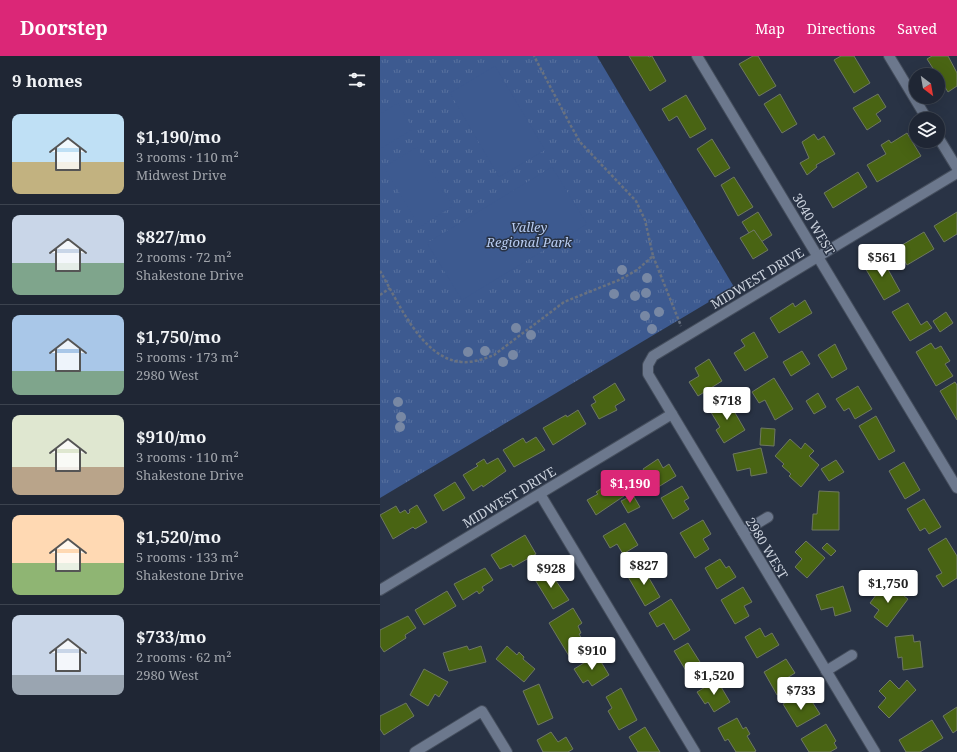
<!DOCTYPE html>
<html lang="en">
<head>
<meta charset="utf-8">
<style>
  :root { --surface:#1f2634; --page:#272e3c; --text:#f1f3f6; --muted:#a1a5ac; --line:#3c434f; --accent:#db2777 }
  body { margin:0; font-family:"Noto Serif",serif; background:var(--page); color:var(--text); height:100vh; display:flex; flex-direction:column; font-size:15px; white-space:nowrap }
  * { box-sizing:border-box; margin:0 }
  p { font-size:13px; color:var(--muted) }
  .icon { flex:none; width:22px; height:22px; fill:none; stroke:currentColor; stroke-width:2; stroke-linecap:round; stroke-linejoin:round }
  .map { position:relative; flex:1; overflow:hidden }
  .drawer { display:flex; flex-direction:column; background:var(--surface); width:380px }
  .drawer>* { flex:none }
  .needle { width:26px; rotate:149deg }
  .buttons { position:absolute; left:529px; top:12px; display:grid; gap:8px }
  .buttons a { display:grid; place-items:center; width:36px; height:36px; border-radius:50%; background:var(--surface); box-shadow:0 4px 16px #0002,0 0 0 1px var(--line); font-size:20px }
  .price { position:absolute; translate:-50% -34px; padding:0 9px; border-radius:4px; background:#fff; color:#222; font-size:13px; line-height:26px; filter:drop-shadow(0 1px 2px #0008) }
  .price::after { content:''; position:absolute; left:50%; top:24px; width:12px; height:9px; margin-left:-6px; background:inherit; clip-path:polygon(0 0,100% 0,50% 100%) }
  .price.on { background:var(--accent); color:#fff }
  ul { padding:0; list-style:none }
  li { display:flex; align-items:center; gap:12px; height:100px; padding:0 12px }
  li+li { border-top:1px solid var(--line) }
  li span { display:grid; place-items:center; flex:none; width:112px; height:80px; border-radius:8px; color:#555 }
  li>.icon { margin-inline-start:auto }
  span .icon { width:48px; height:48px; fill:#fffc; stroke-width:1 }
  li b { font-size:17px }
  h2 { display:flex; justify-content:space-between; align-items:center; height:48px; padding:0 12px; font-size:17px }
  header { display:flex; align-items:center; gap:24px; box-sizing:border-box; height:56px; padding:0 20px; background:var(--accent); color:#fff }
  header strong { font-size:19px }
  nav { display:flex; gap:22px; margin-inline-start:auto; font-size:14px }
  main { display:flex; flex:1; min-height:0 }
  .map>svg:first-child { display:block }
  .grass { fill:url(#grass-tufts) }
  .pitch { fill:#3d5a90 }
  .building { fill:#496413; stroke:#6e7862 }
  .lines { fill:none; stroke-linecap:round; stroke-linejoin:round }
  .minor-casing { stroke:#454e5d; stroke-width:12 }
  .path { stroke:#687180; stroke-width:2.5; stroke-dasharray:3 2; stroke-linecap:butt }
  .minor { stroke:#6c788d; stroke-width:10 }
  .tree { fill:#7888a4 }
  .labels { text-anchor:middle; stroke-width:3; stroke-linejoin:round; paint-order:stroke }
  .street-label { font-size:13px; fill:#cbd2dd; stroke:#293345 }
  .park-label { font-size:13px; font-style:italic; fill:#b9cdf2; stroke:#293345 }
</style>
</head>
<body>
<header>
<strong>Doorstep</strong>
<nav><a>Map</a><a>Directions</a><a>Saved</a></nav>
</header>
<main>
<section class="drawer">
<h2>9 homes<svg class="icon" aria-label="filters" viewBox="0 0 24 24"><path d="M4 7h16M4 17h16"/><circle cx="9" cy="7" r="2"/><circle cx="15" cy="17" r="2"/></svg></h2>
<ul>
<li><span style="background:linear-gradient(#bfe0f5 60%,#c2b280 0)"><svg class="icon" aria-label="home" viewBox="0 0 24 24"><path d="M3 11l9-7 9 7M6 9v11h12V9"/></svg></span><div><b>$1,190/mo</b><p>3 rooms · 110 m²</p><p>Midwest Drive</p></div></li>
<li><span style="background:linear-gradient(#c9d6e8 60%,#7fa58c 0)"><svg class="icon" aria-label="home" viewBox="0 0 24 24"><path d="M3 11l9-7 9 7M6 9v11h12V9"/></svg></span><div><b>$827/mo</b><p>2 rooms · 72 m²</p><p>Shakestone Drive</p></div></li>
<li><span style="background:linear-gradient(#a9c7e8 70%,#7fa58c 0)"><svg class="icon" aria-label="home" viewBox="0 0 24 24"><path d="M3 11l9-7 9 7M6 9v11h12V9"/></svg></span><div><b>$1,750/mo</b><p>5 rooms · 173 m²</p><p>2980 West</p></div></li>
<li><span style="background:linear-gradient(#dfe7d0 65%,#b9a48a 0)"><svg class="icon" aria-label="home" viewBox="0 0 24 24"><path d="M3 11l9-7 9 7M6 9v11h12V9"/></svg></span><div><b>$910/mo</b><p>3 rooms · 110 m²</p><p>Shakestone Drive</p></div></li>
<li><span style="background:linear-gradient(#ffd9b3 60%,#8fb573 0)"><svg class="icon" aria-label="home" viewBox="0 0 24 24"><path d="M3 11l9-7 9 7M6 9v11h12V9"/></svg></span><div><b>$1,520/mo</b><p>5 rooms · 133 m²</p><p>Shakestone Drive</p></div></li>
<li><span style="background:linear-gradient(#c9d6e8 75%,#9aa5b1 0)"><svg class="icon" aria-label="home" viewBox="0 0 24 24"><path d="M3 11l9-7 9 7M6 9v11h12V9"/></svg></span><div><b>$733/mo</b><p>2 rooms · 62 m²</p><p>2980 West</p></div></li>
</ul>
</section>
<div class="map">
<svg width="577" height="696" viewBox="0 0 577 696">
  <defs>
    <pattern id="grass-tufts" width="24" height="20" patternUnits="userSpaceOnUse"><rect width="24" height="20" fill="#3d5a90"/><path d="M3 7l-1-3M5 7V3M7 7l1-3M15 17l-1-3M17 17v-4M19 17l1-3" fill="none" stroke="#58719f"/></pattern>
  </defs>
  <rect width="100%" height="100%" fill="#293345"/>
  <polygon class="grass" points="0,0 217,0 354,231 0,442"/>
  <g class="pitch">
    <polygon points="115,10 165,94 119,121 70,37"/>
    <polygon points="18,47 33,73 0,93 0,58"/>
    <polygon points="37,91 73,150 40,171 4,111"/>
    <polygon points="172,111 207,168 82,244 47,187"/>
  </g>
  <g class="building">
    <polygon points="249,0 268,0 269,1 272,0 286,25 270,35"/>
    <polygon points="373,0 378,0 396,30 379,40 359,8"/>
    <polygon points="461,0 474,0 490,27 474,37 454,4"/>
    <polygon points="552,0 568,0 577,17 577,30 568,36 547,3"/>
    <polygon points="400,38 417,68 402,77 384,48"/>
    <polygon points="498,38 506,51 496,58 501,65 487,74 473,52"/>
    <polygon points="306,39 326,73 310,82 297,60 289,65 282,53"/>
    <polygon points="527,77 541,100 497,126 487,109 506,98 501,89 509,84 511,87"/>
    <polygon points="434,78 438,84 444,80 455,98 436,109 437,111 427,119 420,107 429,102 422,86"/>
    <polygon points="332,83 350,112 335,121 317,93"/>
    <polygon points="478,116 487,131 453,152 444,137"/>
    <polygon points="354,121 373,151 358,160 341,129"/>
    <polygon points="378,156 392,179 381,186 374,174 369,177 362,166"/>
    <polygon points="577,156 577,178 564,186 554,170"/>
    <polygon points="374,174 388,194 373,203 360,182"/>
    <polygon points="544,176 554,193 527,209 517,192"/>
    <polygon points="500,199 520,235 504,244 484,210"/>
    <polygon points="425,244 432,257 399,277 390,262 413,247 415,251"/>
    <polygon points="528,247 541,269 547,265 552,272 530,285 512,256"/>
    <polygon points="566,256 573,267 560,276 553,265"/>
    <polygon points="374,276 388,301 365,315 354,297 365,290 361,284"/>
    <polygon points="551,287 555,293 561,290 570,305 565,308 573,320 556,330 536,296"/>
    <polygon points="455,288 467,313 452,322 438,299"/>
    <polygon points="422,295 430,308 411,320 403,306"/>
    <polygon points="329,303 342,325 318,340 309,326 319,320 315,312"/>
    <polygon points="394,322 413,353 395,364 385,344 379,347 372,336"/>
    <polygon points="575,326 577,329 577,364 560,335"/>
    <polygon points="235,327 245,344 235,350 237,354 219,363 211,349 216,346 213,341"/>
    <polygon points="478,330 492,353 475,363 469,352 464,355 456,343"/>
    <polygon points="438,337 446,351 434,358 426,345"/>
    <polygon points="347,343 365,374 344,387 336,374 340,371 329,353"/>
    <polygon points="198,354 206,368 173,389 163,372 186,359 187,361"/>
    <polygon points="496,360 515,395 499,404 479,370"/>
    <polygon points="381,372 395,373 394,390 380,389"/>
    <polygon points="156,381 165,394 134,411 123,394 143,382 146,387"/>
    <polygon points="410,383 421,393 425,387 434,395 429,400 439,409 421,431 409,420 411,418 402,410 404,408 395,400"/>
    <polygon points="381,392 387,417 371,420 370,412 357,415 353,398"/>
    <polygon points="118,402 126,415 103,431 102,429 93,435 83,419 98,410 96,408 104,403 107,408"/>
    <polygon points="278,403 283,412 289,408 296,420 275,433 263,413"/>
    <polygon points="456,404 464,416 449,425 441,413"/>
    <polygon points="524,406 540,434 525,443 509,415"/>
    <polygon points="75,426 85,442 63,455 54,439"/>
    <polygon points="236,427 244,440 216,459 207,444 218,438 216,436 225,430 226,433"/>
    <polygon points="302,430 309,442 304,445 309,453 293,463 281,442"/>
    <polygon points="439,435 459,436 459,474 432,474 433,458 437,458"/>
    <polygon points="253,439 260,451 248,457 241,445"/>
    <polygon points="544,443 561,471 549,478 545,472 540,475 527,453"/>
    <polygon points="37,449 47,466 35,473 33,471 13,483 0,459 16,450 20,457 25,454 28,458 30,456 29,454"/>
    <polygon points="323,464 331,478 323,483 329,493 315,502 300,477"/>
    <polygon points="245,467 258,489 243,498 237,488 230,492 223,480"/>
    <polygon points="145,479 156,498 133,511 131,508 120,513 111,499"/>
    <polygon points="566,482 577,500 577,522 563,531 556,520 562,517 548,493"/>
    <polygon points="426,485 445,502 427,522 415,511 422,503 415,496"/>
    <polygon points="447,487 456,495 451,500 442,492"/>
    <polygon points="340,503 346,512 349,510 356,521 337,533 325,512"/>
    <polygon points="262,510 280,541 265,550 247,519"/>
    <polygon points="105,512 113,524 102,531 104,534 99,538 97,535 83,544 74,528"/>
    <polygon points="168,513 189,544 173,553 154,522"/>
    <polygon points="506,526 528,543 507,571 494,561 499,554 490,547"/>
    <polygon points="463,530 471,555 455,560 453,551 441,554 436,539"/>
    <polygon points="363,531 372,546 364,550 369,560 355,568 341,544"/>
    <polygon points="67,535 76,550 44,569 35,554"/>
    <polygon points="291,543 310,574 294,584 284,567 277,571 269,557"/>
    <polygon points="193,552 202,567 198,570 201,577 199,578 206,590 189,600 169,567"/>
    <polygon points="28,560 36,572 25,579 26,582 4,596 0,590 0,574"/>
    <polygon points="380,572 385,581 392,577 399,589 377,602 365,581"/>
    <polygon points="533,579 534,586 540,585 543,611 523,614 522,601 518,602 515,581"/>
    <polygon points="308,587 325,614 311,623 294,595"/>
    <polygon points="87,590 89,594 101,590 106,606 69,615 63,597"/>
    <polygon points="127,590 137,599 139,596 144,601 143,603 155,613 144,626 116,603"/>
    <polygon points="217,599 229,619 212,630 208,624 203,627 194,613"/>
    <polygon points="406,603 415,617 407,622 412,630 397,639 384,616"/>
    <polygon points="44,613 68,626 59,641 55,638 48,650 30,639"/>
    <polygon points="337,624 350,646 334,656 328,646 325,648 317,636"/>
    <polygon points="510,624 519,633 527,624 536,634 509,662 498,651 506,642 499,635"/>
    <polygon points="159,628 173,662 158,669 143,635"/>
    <polygon points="241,632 257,664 239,674 228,655 232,652 226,641"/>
    <polygon points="418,640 423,649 431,644 440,658 417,671 403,648"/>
    <polygon points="26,647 34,660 4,679 0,673 0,660"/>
    <polygon points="577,651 577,674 573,677 563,660"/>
    <polygon points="357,662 363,673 366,671 370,678 367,680 376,695 374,696 356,696 348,683 345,685 338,672"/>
    <polygon points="552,664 563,682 540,696 526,696 519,684"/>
    <polygon points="446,668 456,685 454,687 457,692 450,696 429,696 421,683"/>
    <polygon points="265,671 280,696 258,696 249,681"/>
    <polygon points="171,676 178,686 186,681 193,693 188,696 163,696 157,684"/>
  </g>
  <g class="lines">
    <g class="minor-casing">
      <g id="minor">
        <polyline points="317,0 577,432"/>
        <polyline points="509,0 547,63"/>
        <polyline points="558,81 577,112"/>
        <polyline points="160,438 315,696"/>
        <polyline points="363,476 388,461"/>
        <polyline points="0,534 292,358"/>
        <polyline points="446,615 472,599"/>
        <polyline points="35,696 102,655 127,696"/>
        <polyline points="495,696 268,318 268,309 273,300 577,117"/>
      </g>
    </g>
    <g class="path">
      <polyline points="273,200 301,270"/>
      <path d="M0 215C18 245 41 302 81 306 92 307 104 303 114 299L184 246 239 224 257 214 273 200 265 164 256 145 200 86 191 70 154 0"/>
      <polyline points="0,239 10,232"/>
    </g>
    <use href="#minor" class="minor"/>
  </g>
  <g class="tree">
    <circle cx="242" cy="214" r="5"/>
    <circle cx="267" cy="222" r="5"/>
    <circle cx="266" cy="237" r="5"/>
    <circle cx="234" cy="238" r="5"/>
    <circle cx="255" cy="240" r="5"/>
    <circle cx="279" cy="256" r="5"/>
    <circle cx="265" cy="260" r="5"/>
    <circle cx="136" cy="272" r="5"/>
    <circle cx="272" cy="273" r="5"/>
    <circle cx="151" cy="279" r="5"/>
    <circle cx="105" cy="295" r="5"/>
    <circle cx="88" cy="296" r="5"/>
    <circle cx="133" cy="299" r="5"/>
    <circle cx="123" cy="306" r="5"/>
    <circle cx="18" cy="346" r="5"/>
    <circle cx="21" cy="361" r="5"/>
    <circle cx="20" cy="371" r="5"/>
  </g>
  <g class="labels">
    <g class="street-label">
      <text transform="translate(434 168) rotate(59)" y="5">3040 WEST</text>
      <text transform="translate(377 222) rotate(-31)" y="5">MIDWEST DRIVE</text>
      <text transform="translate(129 441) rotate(-31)" y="5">MIDWEST DRIVE</text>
      <text transform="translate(387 492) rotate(59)" y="5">2980 WEST</text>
    </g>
    <g class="park-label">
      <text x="149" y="176">Valley<tspan x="149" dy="15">Regional Park</tspan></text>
    </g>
  </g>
</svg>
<div class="buttons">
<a><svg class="needle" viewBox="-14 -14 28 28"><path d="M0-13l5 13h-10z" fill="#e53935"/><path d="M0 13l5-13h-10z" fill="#a1a5ac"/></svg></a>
<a><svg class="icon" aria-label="layers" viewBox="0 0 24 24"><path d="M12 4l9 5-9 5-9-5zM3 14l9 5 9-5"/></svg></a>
</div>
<b class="price" style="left:502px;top:222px">$561</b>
<b class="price" style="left:347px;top:365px">$718</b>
<b class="price on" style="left:250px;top:448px">$1,190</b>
<b class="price" style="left:264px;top:530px">$827</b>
<b class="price" style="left:171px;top:533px">$928</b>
<b class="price" style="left:508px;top:548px">$1,750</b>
<b class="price" style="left:212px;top:615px">$910</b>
<b class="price" style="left:334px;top:640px">$1,520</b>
<b class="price" style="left:421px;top:655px">$733</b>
</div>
</main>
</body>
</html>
